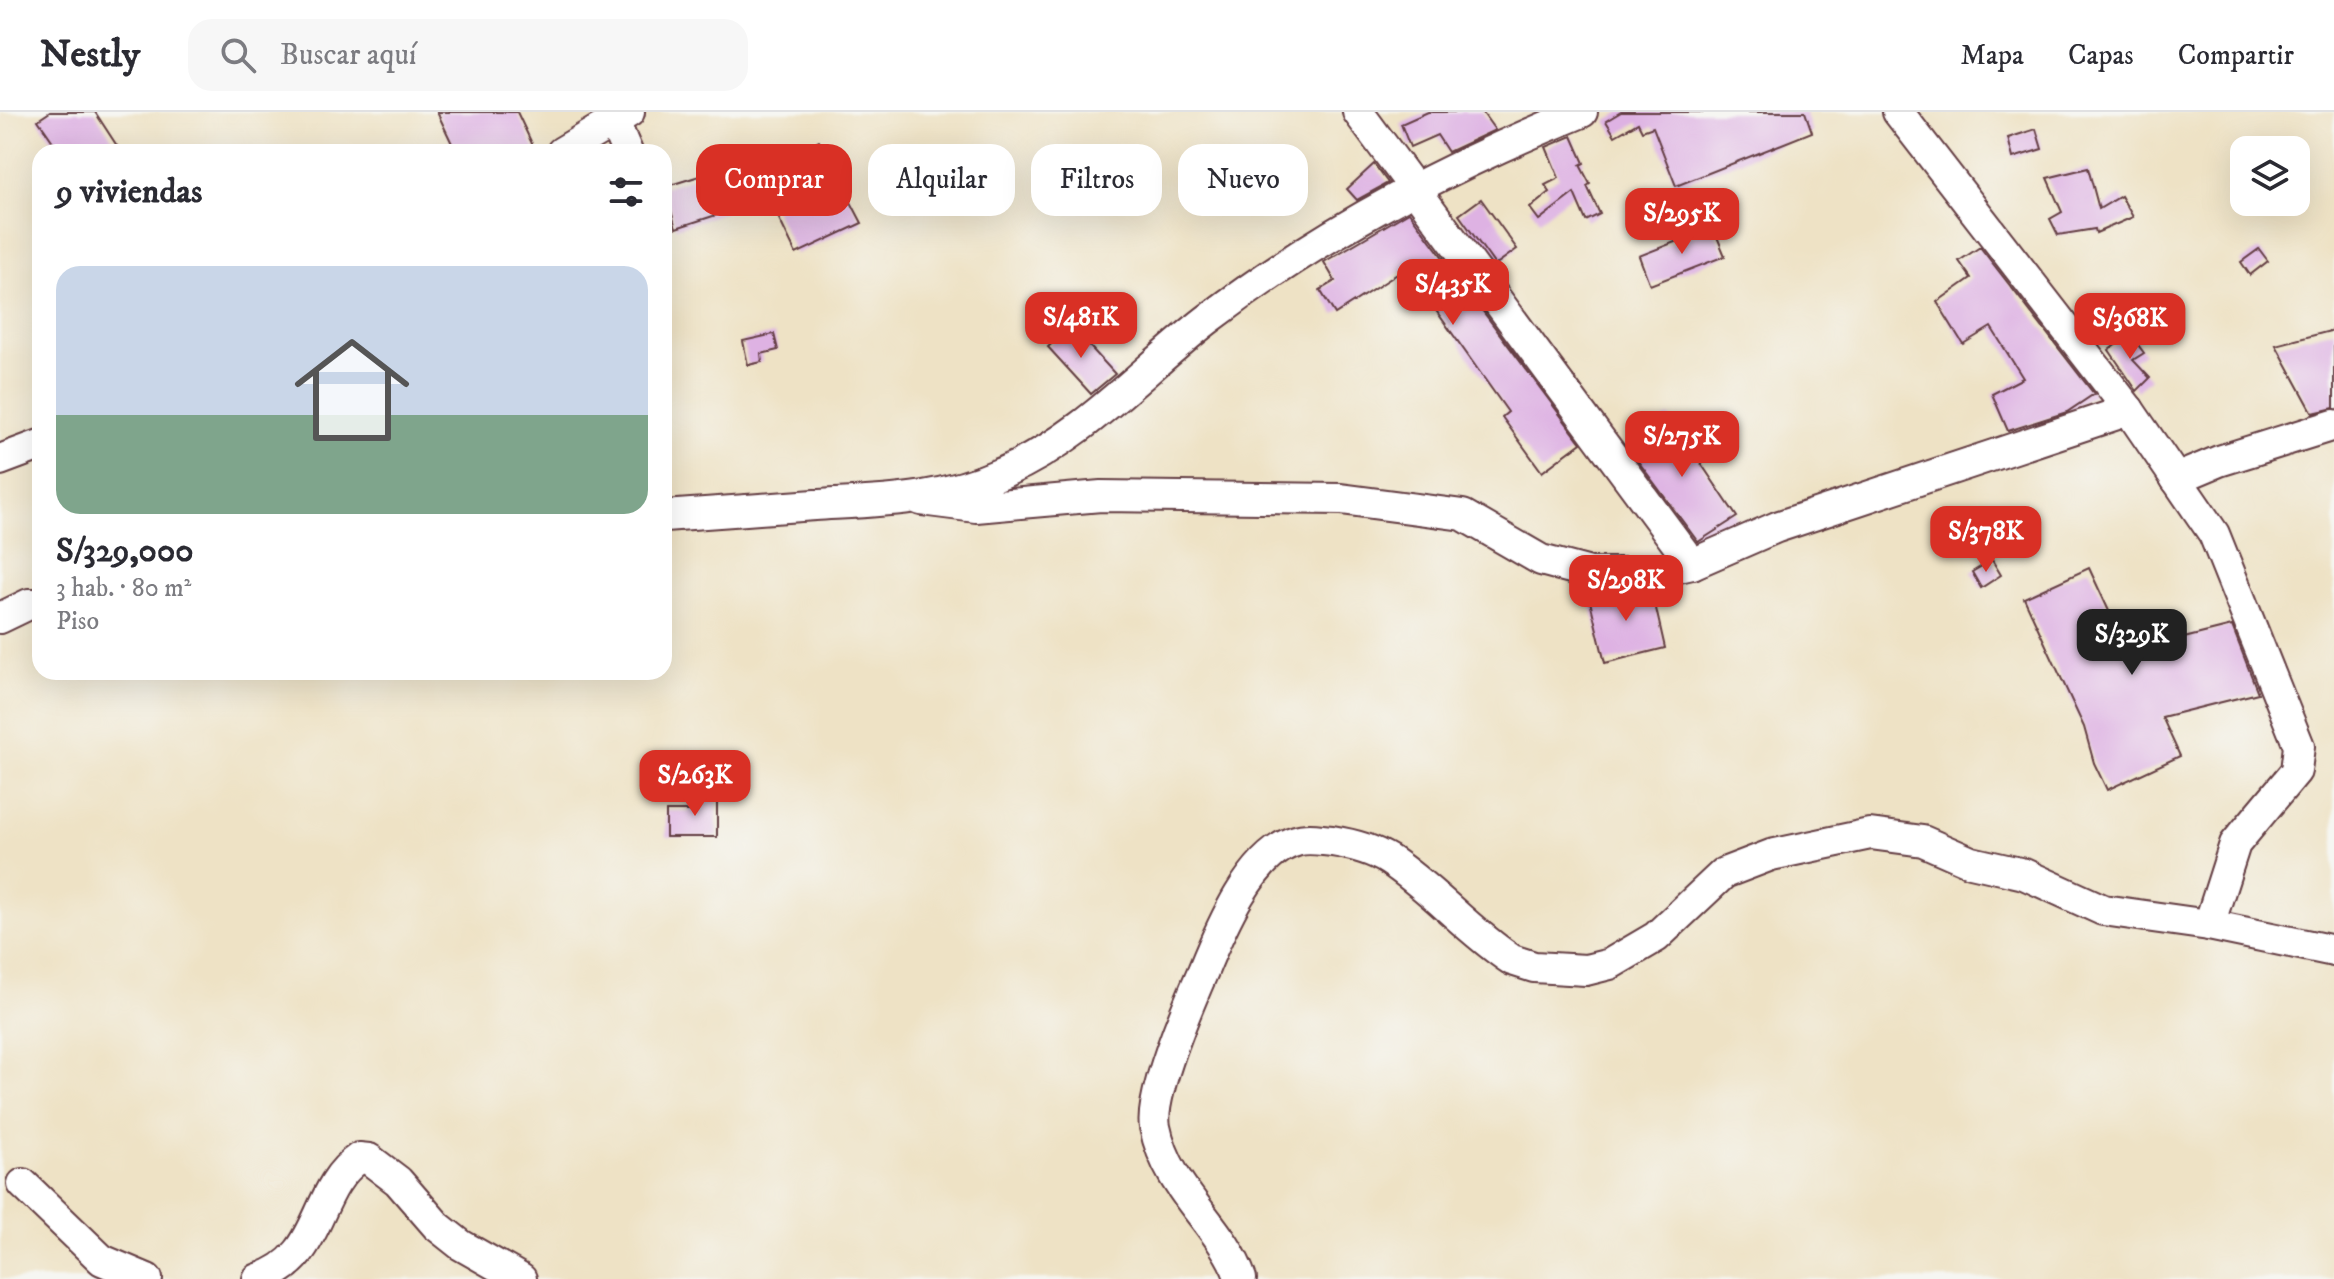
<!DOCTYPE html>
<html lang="es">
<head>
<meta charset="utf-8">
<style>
  :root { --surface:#fff; --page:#f7f7f7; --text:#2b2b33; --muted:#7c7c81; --line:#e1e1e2; --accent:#d93025 }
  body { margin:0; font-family:"IM FELL DW Pica",serif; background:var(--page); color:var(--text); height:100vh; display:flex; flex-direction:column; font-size:30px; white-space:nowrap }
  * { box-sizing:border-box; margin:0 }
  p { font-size:26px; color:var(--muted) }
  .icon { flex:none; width:44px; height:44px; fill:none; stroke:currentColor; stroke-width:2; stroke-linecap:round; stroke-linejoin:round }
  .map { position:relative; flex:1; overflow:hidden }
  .sheet { position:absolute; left:32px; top:32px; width:640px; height:536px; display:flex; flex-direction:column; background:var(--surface); border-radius:24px; box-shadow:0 8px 32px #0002 }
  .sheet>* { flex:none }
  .guide { position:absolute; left:696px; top:32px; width:760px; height:72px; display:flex; gap:16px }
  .tools { position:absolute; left:2230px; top:24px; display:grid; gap:16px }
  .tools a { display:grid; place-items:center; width:80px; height:80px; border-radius:16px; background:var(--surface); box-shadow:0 8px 32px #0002; font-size:40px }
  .price { position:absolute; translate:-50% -68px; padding:0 18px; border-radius:16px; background:var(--accent); color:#fff; font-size:26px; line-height:52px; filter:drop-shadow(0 2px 4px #0008) }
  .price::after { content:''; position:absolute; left:50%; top:48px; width:24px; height:18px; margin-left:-12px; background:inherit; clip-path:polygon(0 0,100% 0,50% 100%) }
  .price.active { background:#222; color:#fff }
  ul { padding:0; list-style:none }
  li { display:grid; align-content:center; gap:16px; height:424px; padding:0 24px }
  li+li { border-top:2px solid var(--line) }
  li span { display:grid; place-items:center; height:248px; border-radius:24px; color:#555 }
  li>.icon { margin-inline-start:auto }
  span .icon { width:144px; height:144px; fill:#fffc; stroke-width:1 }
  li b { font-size:34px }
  h2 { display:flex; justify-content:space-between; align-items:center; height:96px; padding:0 24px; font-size:34px }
  .chip { padding:0 28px; border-radius:24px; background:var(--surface); box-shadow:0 8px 32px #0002; font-size:28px; line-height:72px }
  .chip.active { background:var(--accent); color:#fff }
  header { display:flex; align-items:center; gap:48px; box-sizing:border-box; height:112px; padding:0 40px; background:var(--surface); border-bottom:2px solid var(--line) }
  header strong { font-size:38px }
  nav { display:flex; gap:44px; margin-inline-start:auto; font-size:28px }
  .search { width:560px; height:72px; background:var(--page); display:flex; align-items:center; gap:20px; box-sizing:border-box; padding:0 28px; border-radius:24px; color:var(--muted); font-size:30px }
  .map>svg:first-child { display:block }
  .building { fill:#deb2e3 }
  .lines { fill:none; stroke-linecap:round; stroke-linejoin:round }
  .minor-casing { stroke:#633c42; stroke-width:34 }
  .minor { stroke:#fff; stroke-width:30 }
</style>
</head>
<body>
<header>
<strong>Nestly</strong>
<div class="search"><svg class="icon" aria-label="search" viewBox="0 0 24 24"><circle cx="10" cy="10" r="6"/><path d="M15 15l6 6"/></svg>Buscar aquí</div>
<nav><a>Mapa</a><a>Capas</a><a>Compartir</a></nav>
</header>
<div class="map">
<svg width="2334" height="1167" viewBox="0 0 2334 1167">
  <rect width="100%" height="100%" fill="#f6f6f2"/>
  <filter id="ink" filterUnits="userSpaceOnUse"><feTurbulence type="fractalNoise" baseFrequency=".0125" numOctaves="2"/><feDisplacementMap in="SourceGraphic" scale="16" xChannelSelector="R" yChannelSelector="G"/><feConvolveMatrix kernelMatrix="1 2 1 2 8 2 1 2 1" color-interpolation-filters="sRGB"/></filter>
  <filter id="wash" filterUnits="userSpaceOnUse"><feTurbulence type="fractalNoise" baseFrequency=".006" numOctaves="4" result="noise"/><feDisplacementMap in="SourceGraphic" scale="32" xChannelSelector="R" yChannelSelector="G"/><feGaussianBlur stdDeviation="1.8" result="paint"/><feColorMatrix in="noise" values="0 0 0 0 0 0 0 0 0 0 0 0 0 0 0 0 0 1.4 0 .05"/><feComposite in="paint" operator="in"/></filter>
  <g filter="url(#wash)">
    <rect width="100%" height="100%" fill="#eee2c5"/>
    <g id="blocks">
      <g class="building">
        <polygon points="50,0 95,0 121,40 60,40 38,8"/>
        <polygon points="437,0 517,0 536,40 456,40"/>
        <polygon points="1428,0 1482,0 1495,18 1448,40 1437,23 1410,35 1401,12"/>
        <polygon points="1621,0 1805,0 1812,20 1676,74 1653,15 1642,19 1638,11 1615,24 1606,9"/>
        <polygon points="2036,17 2042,37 2013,46 2008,26"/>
        <polygon points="1572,24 1584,51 1580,53 1590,72 1587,74 1600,102 1586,109 1574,81 1539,108 1530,96 1550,80 1545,73 1559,66 1546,35"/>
        <polygon points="819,29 862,111 796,142 769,86 676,116 664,75 748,49 751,57 781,42 784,47"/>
        <polygon points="1374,52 1388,71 1357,88 1347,77"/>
        <polygon points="2088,56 2099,97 2121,84 2133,105 2096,121 2095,117 2058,123 2050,107 2062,100 2047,66"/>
        <polygon points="1481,87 1517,137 1495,153 1459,103"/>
        <polygon points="1409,100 1581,331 1542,360 1502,305 1508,300 1432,193 1428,196 1402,159 1335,202 1320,178 1335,169 1324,150"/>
        <polygon points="1713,115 1725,144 1650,173 1639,144"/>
        <polygon points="1980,135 2094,282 2067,300 2008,319 1992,282 2023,266 1991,215 1963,232 1937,190 1971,166 1959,149"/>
        <polygon points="2259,137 2268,149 2250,163 2241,150"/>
        <polygon points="1071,214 1115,262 1091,282 1048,235"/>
        <polygon points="2334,218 2334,296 2313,301 2276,233"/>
        <polygon points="774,222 778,238 761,242 762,250 748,253 743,229"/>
        <polygon points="2130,222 2144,241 2133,248 2150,266 2137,279 2109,238"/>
        <polygon points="1669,304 1737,405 1698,430 1626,333"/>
        <polygon points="1992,448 2001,463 1981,476 1972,460"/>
        <polygon points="2089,456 2128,540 2232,514 2258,581 2162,605 2180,644 2107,678 2094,651 2084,615 2024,486"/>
        <polygon points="1595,479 1652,479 1665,536 1605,551 1588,481"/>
        <polygon points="717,680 717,725 666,725 666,699 689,699 689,681"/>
      </g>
    </g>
  </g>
  <g filter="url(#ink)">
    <use href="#blocks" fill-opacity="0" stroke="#633c42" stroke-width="2"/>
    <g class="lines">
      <g class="minor-casing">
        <g id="minor">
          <polyline points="610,0 627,40"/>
          <polyline points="1358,0 1692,452"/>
          <polyline points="562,40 629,0"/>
          <polyline points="0,348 40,333"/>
          <polyline points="2176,367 2219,349 2334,313"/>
          <polyline points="921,388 976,395 1101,384 1341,387 1463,403 1541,448 1590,461 1652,461 1692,452 1777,415 2129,298"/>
          <path d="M664 404C714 400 765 397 815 393 884 389 939 389 1004 360 1083 326 1141 259 1207 208 1322 120 1448 54 1582 0"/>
          <polyline points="0,506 29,492 40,492"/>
          <polyline points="2209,813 2334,839"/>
          <polyline points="23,1072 102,1148 147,1167"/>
          <path d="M258 1167C324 1147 312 1078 359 1046L369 1047 398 1069 437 1114 461 1133 521 1167"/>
          <path d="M1241 1167C1222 1112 1168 1080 1155 1015 1149 984 1189 891 1203 859 1219 820 1251 741 1296 729 1307 725 1320 728 1332 729 1351 732 1373 738 1389 748 1433 777 1468 819 1512 848L1534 855 1586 858 1610 852 1656 825 1724 761 1771 743 1870 722 1923 729 1971 750 2024 762 2103 798 2209 813 2235 732 2296 659 2299 634 2214 422 2129 298 1898 0"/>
        </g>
      </g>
      <use href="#minor" class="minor"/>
    </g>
  </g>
</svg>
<div class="tools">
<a><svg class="icon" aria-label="layers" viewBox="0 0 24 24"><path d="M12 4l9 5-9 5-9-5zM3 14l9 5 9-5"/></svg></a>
</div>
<b class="price" style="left:1682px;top:144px">S/295K</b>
<b class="price" style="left:1453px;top:215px">S/435K</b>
<b class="price" style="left:1081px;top:248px">S/481K</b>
<b class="price" style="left:2130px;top:249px">S/368K</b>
<b class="price" style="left:1682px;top:367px">S/275K</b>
<b class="price" style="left:1986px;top:462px">S/378K</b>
<b class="price" style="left:1626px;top:511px">S/298K</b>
<b class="price active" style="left:2132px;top:565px">S/329K</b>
<b class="price" style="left:695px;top:706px">S/263K</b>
<div class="guide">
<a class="chip active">Comprar</a>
<a class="chip">Alquilar</a>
<a class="chip">Filtros</a>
<a class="chip">Nuevo</a>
</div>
<section class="sheet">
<h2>9 viviendas<svg class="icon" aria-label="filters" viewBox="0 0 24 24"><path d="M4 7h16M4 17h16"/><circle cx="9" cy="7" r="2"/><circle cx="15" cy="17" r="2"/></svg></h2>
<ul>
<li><span style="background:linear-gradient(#c9d6e8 60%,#7fa58c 0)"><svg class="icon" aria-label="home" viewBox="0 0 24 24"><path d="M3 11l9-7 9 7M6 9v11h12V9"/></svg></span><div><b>S/329,000</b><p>3 hab. · 80 m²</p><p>Piso</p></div></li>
</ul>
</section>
</div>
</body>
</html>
